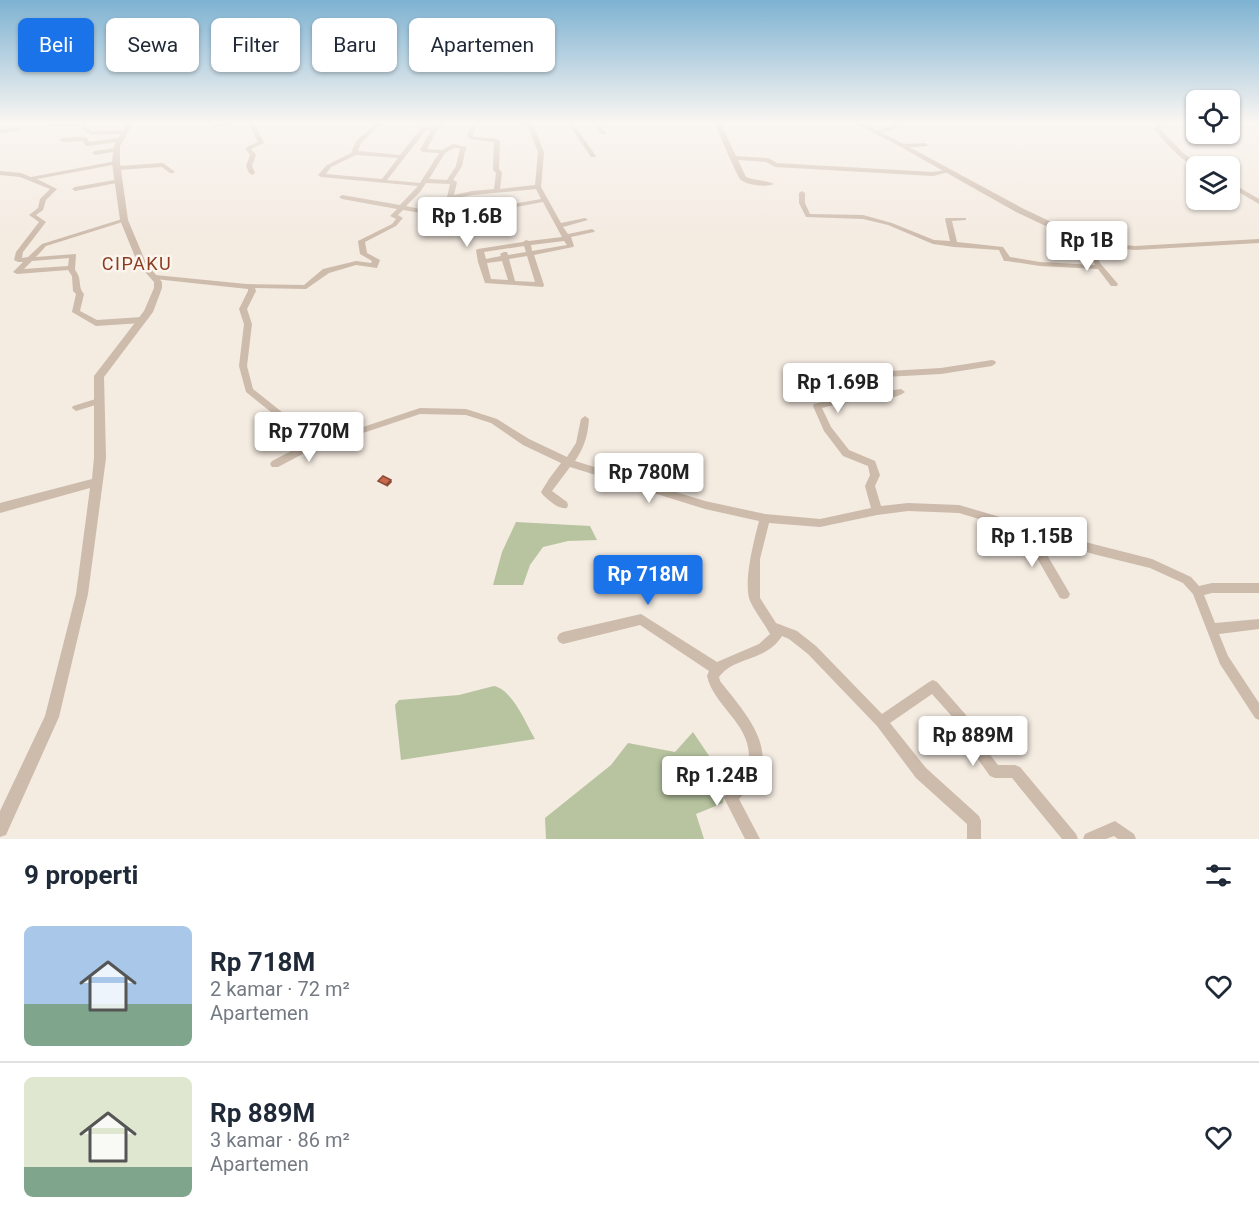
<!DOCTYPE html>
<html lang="id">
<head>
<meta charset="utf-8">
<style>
  :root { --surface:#fff; --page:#f6f6f7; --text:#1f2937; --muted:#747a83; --line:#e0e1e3; --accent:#1a73e8 }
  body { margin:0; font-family:Roboto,sans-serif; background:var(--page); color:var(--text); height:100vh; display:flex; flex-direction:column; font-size:22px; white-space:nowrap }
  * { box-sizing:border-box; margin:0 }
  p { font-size:20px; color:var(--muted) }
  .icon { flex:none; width:33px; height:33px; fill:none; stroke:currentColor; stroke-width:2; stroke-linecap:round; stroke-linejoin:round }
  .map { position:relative; height:839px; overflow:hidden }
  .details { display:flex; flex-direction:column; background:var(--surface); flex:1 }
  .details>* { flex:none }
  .guide { position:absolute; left:18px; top:18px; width:600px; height:54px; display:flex; gap:12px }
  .tools { position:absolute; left:1186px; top:90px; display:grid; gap:12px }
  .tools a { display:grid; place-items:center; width:54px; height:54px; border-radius:9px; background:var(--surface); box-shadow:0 2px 4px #0004; font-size:30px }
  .price { position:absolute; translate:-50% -51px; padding:0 14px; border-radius:6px; background:#fff; color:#222; font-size:20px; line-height:39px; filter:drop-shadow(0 2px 3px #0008) }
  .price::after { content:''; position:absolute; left:50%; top:36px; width:18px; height:14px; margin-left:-9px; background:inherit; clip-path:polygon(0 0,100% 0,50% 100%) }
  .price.active { background:var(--accent); color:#fff }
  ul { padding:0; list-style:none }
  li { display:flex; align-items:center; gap:18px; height:150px; padding:0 24px }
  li+li { border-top:2px solid var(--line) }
  li span { display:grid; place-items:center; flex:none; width:168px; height:120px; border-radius:9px; color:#555 }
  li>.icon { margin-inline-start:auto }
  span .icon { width:72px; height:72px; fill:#fffc; stroke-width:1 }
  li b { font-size:26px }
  h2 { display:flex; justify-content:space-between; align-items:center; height:72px; padding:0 24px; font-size:26px }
  .chip { padding:0 21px; border-radius:9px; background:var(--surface); box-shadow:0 2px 4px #0004; font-size:21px; line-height:54px }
  .chip.active { background:var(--accent); color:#fff }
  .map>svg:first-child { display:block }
  .green { fill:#b8c4a0 }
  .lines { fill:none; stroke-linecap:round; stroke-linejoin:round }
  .minor { fill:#cdbbac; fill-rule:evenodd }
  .tertiary { fill:#cdbbac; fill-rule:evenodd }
  .shaded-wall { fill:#8c4a34 }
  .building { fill:#c8694b; stroke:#8c4a34; stroke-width:1.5 }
  .labels { text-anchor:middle; stroke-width:5; stroke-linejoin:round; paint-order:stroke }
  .far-quarter-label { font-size:18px; letter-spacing:1.5px; fill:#8c3b22; stroke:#fbf5ee }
</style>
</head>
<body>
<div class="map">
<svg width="1259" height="839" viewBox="0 0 1259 839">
  <rect width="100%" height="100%" fill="#f4ebe1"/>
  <g class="green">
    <polygon points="516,522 590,526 597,540 568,541 543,547 530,565 523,585 493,585 502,552"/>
    <path d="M494 686C513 690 526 724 535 739L401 760 395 705 399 700 459 695Z"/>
    <polygon points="693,732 726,781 723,803 696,814 704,839 546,839 545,818 611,765 628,743 675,752"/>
  </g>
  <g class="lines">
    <g class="minor">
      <polygon points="88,122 87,128 93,131 123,130 126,132 123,134 92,135 82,130 83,125 50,127 47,125 50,123"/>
      <polygon points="226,122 242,122 215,128 212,126"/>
      <polygon points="248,122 254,122 264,143 251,149 256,155 252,166 255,173 252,175 249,173 246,166 250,155 245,148 258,142"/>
      <path d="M377 122H383L361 143 358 151 400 155 422 127 437 126 440 122H445L441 129 437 130 427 149 442 150 453 144 466 147 462 166 453 180 457 182 454 195 472 191 494 189 496 173 493 170 494 142 469 139 467 133 475 122H480L473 133 474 137 497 139 500 141 499 169 502 172 500 189 535 185 538 152 526 122H532L544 152 541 187 561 223 585 218 588 220 563 227 568 234 592 229 595 231 594 232 571 237 574 246 573 247 534 255 544 285 543 287 485 283 478 262 476 250 478 249 523 242 526 240 529 241 562 237 543 202 490 212 487 210 490 208 541 199 536 189 472 195 452 199 421 213 403 210 398 215 403 218 396 226 365 242 367 253 380 260 377 268 356 265 329 273 306 289 255 288 256 291 247 309 252 324 247 366 253 389 292 420 321 432 363 427 420 408 466 409 497 419 529 439 567 457 576 443 581 419 585 416 589 419C588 435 584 448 575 461L705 501 765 514 820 519 871 508 865 486 870 475 868 466 843 456 824 431 813 406 814 404 855 394 847 380 851 374 854 373 941 368 992 360 995 361 996 363 992 366 941 374 866 378C876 395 882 392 901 389L905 392C898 398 881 401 873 395L822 408 831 427 849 450 875 461 880 475 875 486 881 506 908 503 959 505 1093 544 1152 559 1191 577 1199 586 1212 583H1259V593H1212L1204 595 1215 623 1259 619V629L1219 634 1228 656 1259 703V720L1255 718 1220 664 1193 594 1183 583 1150 568 1093 554 1036 536 1070 594 1068 598 1064 599 1060 598 1022 532 959 513 908 511 877 515 820 527 769 523 760 559V598L776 623 797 631 816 646 882 714 929 682 933 680 937 682 966 715 971 730 998 765H1015L1020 767 1076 834 1078 839H1062L1012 778H995L990 776 962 737 957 722 932 694 890 723 926 768 979 816 981 821V839H967V824L916 778 877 726 808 654 789 639 782 636C766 662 734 656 719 677L720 681C741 708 778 746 756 782 752 789 744 793 739 799L760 839H745L724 798C729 786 741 783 746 773 749 768 749 760 749 755 748 722 714 706 707 676L709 671 640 625 563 644 559 642 557 638 559 634 563 632 641 614 717 662 759 644 770 634C764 623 755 612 750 601 743 582 754 541 759 521L705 509 570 467 552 491 567 502 568 505 567 508C558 510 549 500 543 495L541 492 549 479 561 463 523 445 491 423 466 415 420 414 363 433 333 438 278 467H272L270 464 272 461 316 438 286 424 246 392 239 366 244 324 239 309 248 291V289L155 279 151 277 155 275 246 284 304 285 323 269 356 261 371 263 372 261 360 254 358 241 392 224 396 219 390 216 397 209 342 199 339 197 342 195 400 205 418 186 321 177 318 175 327 165 351 153 356 141ZM426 130H431L420 150 423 152 439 153 420 183 387 180ZM454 148H460L456 166 447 180 429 179 445 153ZM356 155 398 158 382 179 326 174 331 167ZM426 183 450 184 447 197 420 209 406 206 420 192ZM564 241 567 245 532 251 531 245ZM524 246 526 252 508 255 507 252H504L500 254 501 256 486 259 484 252ZM527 256 535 282 515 281 509 259ZM502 261 508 280 491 279 487 263ZM857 378 865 391 862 392 855 380Z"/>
      <polygon points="567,122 572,122 596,156 595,157 591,157"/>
      <polygon points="592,122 597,122 606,133 605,134 601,134"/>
      <path d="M714 122H720L736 156 768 158 777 163 933 172 946 170 949 172 933 176 775 167 766 162 738 160 746 177C755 181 766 180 774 184 767 187 749 186 741 180 736 175 719 132 714 122Z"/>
      <polygon points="890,122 896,122 897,128 875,134 872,132 892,126"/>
      <path d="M1158 122H1163L1160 129 1183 153 1201 166 1197 168C1179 159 1167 144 1154 129Z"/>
      <polygon points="18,128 20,129 20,131 0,133 0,129"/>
      <polygon points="85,137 87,138 89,142 118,138 121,140 118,142 87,146 85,145 83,141 62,142 59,140 62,138"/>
      <polygon points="925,143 928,145 927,146 903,148 900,146 903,144"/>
      <polygon points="116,148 119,150 118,151 95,155 92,153 95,151"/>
      <path d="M116 161 119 163 118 164 37 179 57 189 46 200 43 210 36 215 46 222 23 252 22 258 28 257 42 244 122 219H126V221L46 246 36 257 76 254 75 270C83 280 77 286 84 294L80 311 97 320 142 317 146 320 142 323 96 326 72 312 76 294 73 291 72 276 68 270 17 274 13 272 23 262H18L14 260 16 252 39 222 29 215 38 208 40 199 50 189 20 177 0 175V171L21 173 31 177ZM69 258 68 266 24 269 32 261Z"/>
      <polygon points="163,163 174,171 174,173 170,173 162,167 118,170 115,168 118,166"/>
      <polygon points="120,179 122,180 122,182 75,191 72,189 75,187"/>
      <polygon points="1230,182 1259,199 1259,204 1230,187"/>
      <polygon points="802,191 805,193 805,203 810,214 863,215 892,223 934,240 950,241 945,219 946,218 966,218 966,220 952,221 957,242 1003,247 1010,257 1040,262 1095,265 1088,244 1091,242 1093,243 1100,263 1118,284 1117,286 1111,286 1098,269 1040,266 1007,261 1004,261 999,250 954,247 933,244 888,225 863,219 806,217 799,203 799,193"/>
      <polygon points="99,398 103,401 102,403 76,411 72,408 73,406"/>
      <polygon points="1115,821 1134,834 1136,839 1118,839 1114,836 1106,839 1083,839 1085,834"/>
    </g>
    <g class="tertiary">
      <polygon points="127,122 134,122 120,146 120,163 128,220 146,263 162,282 162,288 153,312 104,377 106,458 88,594 59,717 6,835 0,837 0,811 45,716 76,594 90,488 0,513 0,503 92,479 94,458 94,376 144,311 154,288 154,282 138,264 120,220 112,163 114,146"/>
      <polygon points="851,122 860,122 896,140 1022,208 1093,242 1135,246 1259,239 1259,243 1135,250 1088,246 1016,212 892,142"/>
    </g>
  </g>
  <polygon class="shaded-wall" points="391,480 392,482 387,487 386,485"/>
  <polygon class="building" points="383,476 391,480 386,485 378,481"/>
  <linearGradient id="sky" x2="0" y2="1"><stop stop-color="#7eb2d2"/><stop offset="0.51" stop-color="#faf6f2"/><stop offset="1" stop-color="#faf6f2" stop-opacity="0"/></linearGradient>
  <rect width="1259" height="240" fill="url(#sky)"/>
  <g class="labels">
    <g class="far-quarter-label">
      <text x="137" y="270">CIPAKU</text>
    </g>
  </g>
</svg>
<div class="tools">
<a><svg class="icon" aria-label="locate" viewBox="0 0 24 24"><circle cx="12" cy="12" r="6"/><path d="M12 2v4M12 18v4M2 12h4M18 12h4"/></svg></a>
<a><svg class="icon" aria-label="layers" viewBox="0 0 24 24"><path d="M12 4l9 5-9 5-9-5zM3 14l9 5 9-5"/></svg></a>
</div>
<b class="price" style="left:467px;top:248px">Rp 1.6B</b>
<b class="price" style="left:1087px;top:272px">Rp 1B</b>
<b class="price" style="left:838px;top:414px">Rp 1.69B</b>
<b class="price" style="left:309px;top:463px">Rp 770M</b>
<b class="price" style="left:649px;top:504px">Rp 780M</b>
<b class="price" style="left:1032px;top:568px">Rp 1.15B</b>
<b class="price active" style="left:648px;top:606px">Rp 718M</b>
<b class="price" style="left:973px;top:767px">Rp 889M</b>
<b class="price" style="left:717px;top:807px">Rp 1.24B</b>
<div class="guide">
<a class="chip active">Beli</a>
<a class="chip">Sewa</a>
<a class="chip">Filter</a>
<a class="chip">Baru</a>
<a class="chip">Apartemen</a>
</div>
</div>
<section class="details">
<h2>9 properti<svg class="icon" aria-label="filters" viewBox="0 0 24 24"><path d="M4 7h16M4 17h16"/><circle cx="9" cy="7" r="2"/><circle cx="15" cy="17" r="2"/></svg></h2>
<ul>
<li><span style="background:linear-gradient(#a9c7e8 65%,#7fa58c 0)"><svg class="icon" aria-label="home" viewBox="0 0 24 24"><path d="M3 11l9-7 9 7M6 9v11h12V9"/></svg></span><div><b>Rp 718M</b><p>2 kamar · 72 m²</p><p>Apartemen</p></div><svg class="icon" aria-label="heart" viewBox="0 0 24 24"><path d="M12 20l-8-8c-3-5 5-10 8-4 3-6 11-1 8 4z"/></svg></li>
<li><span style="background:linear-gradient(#dfe7d0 75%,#7fa58c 0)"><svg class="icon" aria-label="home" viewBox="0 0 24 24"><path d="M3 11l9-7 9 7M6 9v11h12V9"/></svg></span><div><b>Rp 889M</b><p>3 kamar · 86 m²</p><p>Apartemen</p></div><svg class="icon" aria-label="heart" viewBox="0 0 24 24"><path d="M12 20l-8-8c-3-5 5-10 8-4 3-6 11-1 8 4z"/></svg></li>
</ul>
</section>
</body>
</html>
